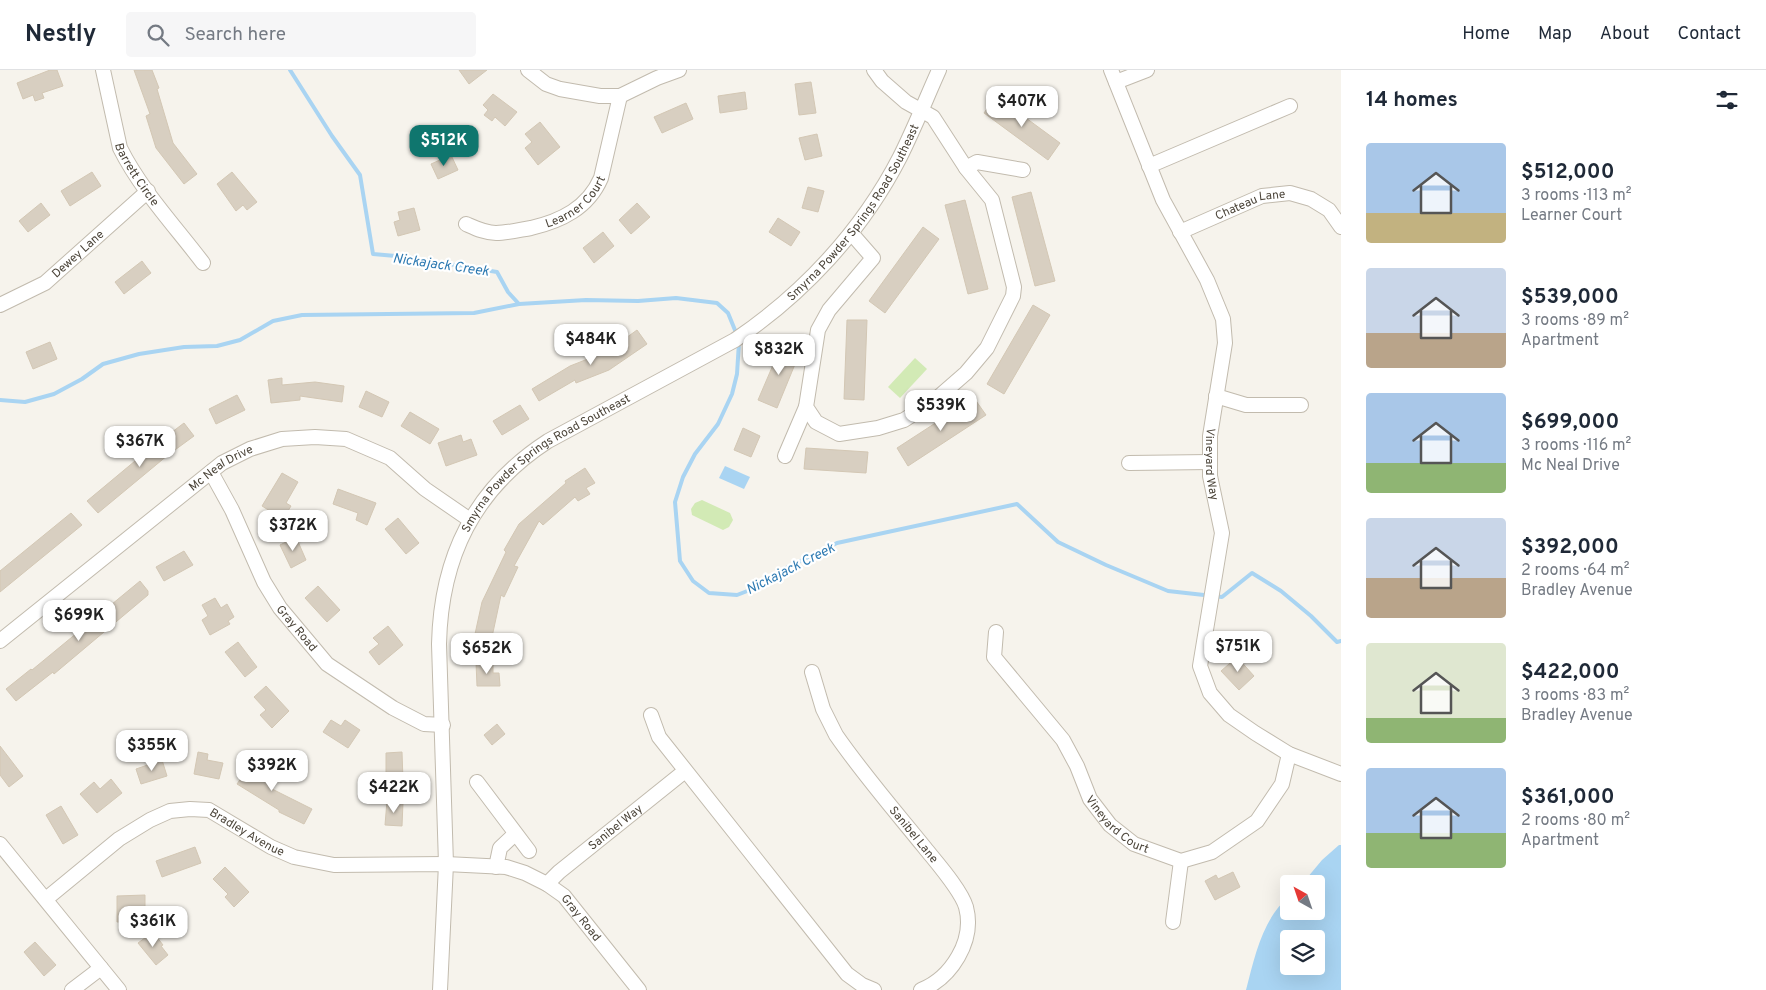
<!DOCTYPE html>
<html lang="en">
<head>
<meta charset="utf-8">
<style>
  :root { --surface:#fff; --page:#f6f6f7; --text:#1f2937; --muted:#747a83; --line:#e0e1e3; --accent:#0f766e }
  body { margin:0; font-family:Overpass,sans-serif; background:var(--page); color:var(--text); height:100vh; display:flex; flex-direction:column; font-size:19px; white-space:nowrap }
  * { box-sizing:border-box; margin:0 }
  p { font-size:16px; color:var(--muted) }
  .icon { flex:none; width:28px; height:28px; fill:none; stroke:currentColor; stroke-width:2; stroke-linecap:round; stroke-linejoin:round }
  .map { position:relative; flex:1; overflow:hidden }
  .sheet { display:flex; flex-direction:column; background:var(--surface); width:425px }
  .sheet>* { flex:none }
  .needle { width:32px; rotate:320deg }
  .buttons { position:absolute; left:1280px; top:805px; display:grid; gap:10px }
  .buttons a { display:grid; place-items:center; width:45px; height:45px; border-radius:5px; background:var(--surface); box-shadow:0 5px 20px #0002; font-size:25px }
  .price { position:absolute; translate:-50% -42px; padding:0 11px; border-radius:10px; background:#fff; color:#222; font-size:16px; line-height:32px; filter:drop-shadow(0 1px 2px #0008) }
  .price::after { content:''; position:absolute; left:50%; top:30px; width:15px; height:11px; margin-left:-8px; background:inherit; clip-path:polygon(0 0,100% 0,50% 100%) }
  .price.active { background:var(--accent); color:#fff }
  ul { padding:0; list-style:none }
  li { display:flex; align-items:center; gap:15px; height:125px; padding:0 25px }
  li span { display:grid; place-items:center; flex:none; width:140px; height:100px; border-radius:5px; color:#555 }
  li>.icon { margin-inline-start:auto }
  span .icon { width:60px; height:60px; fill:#fffc; stroke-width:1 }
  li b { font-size:21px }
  h2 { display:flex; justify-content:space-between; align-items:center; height:60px; padding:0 25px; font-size:21px }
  header { display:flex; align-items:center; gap:30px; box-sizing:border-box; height:70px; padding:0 25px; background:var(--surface); border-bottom:1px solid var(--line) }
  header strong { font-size:24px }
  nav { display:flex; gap:28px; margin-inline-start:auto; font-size:18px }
  .search { width:350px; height:45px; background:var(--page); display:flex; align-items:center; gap:12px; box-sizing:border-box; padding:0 18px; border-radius:5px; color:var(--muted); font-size:19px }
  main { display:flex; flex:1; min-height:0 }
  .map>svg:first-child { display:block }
  .green { fill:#d2eab5 }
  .water { fill:#a9d4f2; fill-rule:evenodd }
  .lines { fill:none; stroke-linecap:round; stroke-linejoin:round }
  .stream { stroke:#a9d4f2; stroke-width:4 }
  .building { fill:#d8cfc1; stroke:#d3c7b4 }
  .minor-casing { stroke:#c2bbae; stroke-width:16 }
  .minor { stroke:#fff; stroke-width:14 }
  .labels { text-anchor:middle; stroke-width:4.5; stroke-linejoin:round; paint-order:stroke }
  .street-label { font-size:12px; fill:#4b4439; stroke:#fff }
  .water-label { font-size:14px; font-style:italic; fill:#2e7ab2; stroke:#fff }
</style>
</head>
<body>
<header>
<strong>Nestly</strong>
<div class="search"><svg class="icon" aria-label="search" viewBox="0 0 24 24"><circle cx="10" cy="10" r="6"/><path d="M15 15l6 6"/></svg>Search here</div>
<nav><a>Home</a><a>Map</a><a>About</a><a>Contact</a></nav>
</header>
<main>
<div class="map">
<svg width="1341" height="920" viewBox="0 0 1341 920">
  <rect width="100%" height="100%" fill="#f6f3ec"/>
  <g class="green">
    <polygon points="915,288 927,299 900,328 888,317"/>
    <polygon points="702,430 730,443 733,450 729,457 723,460 692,445 691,439 695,433"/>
  </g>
  <g class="water">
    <polygon points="725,396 750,407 744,419 719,408"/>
    <path d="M1339 775H1341V920H1246C1255 886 1262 850 1289 826V841H1316V814H1302L1322 790ZM1289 869H1316V896H1289Z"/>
  </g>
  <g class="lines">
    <g class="stream">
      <polyline points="290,0 332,66 360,105 373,184 407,187 497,202 508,222 519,234"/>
      <polyline points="739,272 737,304 732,324 718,354 695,384 683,407 675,432 680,491 693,511 709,523 737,525 755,518 788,497 837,473 1017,434 1058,472 1106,495 1168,521 1222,527 1252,503 1281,521 1311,546 1337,572 1341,571"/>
      <polyline points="0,330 25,332 54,324 82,309 103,294 139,284 184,277 217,276 240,270 273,251 302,245 474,243 519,234 586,230 638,231 676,228 717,233 728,243 737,265"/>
    </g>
  </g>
  <g class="building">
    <polygon points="50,0 57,0 63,16 42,23 44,28 35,31 33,25 23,29 17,13"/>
    <polygon points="134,0 152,0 159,18 157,19 173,73 197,104 184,114 156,78 146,46 150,44"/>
    <polygon points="459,0 487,0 469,14"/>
    <polygon points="811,12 816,43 799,45 795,14"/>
    <polygon points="745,22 747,39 720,43 718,26"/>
    <polygon points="493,24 517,42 505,56 495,47 492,51 484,45 488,40 483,35"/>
    <polygon points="996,26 1060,73 1048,90 984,43"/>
    <polygon points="686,33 693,49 662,63 654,47"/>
    <polygon points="540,52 560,77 538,95 525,78 532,72 525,64"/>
    <polygon points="817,64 822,86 805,90 799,68"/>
    <polygon points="451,85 458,100 438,109 431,94"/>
    <polygon points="92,102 101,116 70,136 61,121"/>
    <polygon points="232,102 257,132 247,140 243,135 236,141 217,114"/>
    <polygon points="808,117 824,121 818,142 802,138"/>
    <polygon points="1031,122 1055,211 1035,216 1012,127"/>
    <polygon points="965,130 988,219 968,224 945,135"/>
    <polygon points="41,133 50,145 28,162 19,151"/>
    <polygon points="637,133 650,147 631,164 619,150"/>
    <polygon points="414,138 420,160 398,166 394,152 400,150 398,142"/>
    <polygon points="778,148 800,162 791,176 769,162"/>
    <polygon points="923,157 939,169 885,243 869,231"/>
    <polygon points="603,162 614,176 594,193 583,178"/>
    <polygon points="142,191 151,203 124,224 115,212"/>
    <polygon points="1033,235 1050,245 1004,324 987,314"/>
    <polygon points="847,250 867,250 864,330 844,329"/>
    <polygon points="637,260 647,274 609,300 576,313 575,310 539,331 532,319 570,296 608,281"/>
    <polygon points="50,272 57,289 33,299 26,282"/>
    <polygon points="782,274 800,282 777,338 758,330"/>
    <polygon points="282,308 282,315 315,312 344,316 342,332 300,326 300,330 271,333 268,310"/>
    <polygon points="366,321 389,332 382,347 359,337"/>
    <polygon points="237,325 245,340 216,354 209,339"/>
    <polygon points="974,328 986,345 908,396 897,378"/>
    <polygon points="520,335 529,349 502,365 493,351"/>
    <polygon points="410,342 439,359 430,374 401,356"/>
    <polygon points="184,353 194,366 168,385 98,443 87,431 147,381"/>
    <polygon points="743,358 760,366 751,387 734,380"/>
    <polygon points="461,365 463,372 471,369 477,385 446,396 438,373"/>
    <polygon points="806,378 868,382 866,403 804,399"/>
    <polygon points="585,398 595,413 586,418 590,424 578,431 575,427 543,455 539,451 514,496 518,497 504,527 501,525 492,567 475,564 482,532 506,482 504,480 519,454 566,413 565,411"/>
    <polygon points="282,403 298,412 286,433 291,436 283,449 262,436"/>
    <polygon points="338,419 376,433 367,455 356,450 358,443 333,434"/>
    <polygon points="71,443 82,455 0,522 0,501"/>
    <polygon points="398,448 419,473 406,484 385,459"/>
    <polygon points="296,467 306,490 291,498 280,475"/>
    <polygon points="184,481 193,495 164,511 156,497"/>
    <polygon points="140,511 148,521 148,525 54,604 53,602 16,631 6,619 31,599 32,600"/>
    <polygon points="318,516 340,540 327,552 305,528"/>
    <polygon points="215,528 221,538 227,534 234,547 228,551 230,554 210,565 202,550 208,546 202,535"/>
    <polygon points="388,556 403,575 379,595 369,582 379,574 373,568"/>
    <polygon points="238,572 257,597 245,607 225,582"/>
    <polygon points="1237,587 1254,606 1239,620 1221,601"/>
    <polygon points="493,591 493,603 499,603 500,616 477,616 476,592"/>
    <polygon points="266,616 289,641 272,658 260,645 266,640 254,627"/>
    <polygon points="331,650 341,656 345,650 360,660 348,678 323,662"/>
    <polygon points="497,654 505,664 492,675 484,665"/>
    <polygon points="0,676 23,706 9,717 0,705"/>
    <polygon points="198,682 208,684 207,690 223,693 219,709 194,704"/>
    <polygon points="402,682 403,710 386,710 386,683"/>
    <polygon points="260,688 278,698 269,713 274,716 272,719 312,739 304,754 279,742 279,740 237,714 246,701 250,704"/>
    <polygon points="162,690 167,706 141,714 136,699"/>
    <polygon points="111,709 122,723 97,743 80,724 94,712 100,719"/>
    <polygon points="387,731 403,732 402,756 385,755"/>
    <polygon points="61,736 78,765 63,774 46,745"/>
    <polygon points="195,777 201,793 162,807 156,791"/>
    <polygon points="225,797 249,822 234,837 225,827 228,824 213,809"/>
    <polygon points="1233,802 1240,817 1215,830 1205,811 1216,805 1218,809"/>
    <polygon points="145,825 145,852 117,852 117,826"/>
    <polygon points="153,862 163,875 161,876 168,885 156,895 138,873"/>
    <polygon points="35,872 56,895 44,906 24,882"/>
  </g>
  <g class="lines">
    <g class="minor-casing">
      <g id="minor">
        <path id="s1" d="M103 0 120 78C141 120 175 156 203 193"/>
        <polyline points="528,0 546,14 560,19 600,26 620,26 657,8 679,0"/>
        <path id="s2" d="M1111 0 1163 130 1207 210 1223 249 1225 273 1210 366V406L1222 463 1200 596 1210 623 1229 645 1255 663 1289 684 1341 704"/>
        <polyline points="1116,12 1147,0"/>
        <polyline points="1149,96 1290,36"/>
        <polyline points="966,98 977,92 1023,100"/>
        <path id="s3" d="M466 154C475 158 485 163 496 163 507 163 519 160 531 158 561 151 588 138 601 108L620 26"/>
        <path id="s4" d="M1180 162 1262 126 1290 123 1311 129 1329 140 1341 157"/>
        <polyline points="852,164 873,188 829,240 818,260 806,337 816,352 839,364 878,358 904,350 935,330 966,303 987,278 1013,226 1014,217 992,130 966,98 933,47 906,32 882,11 874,0"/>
        <path id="s5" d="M0 235 45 213 148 121"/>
        <polyline points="1216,326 1246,335 1301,335"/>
        <polyline points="785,386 806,337"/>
        <polyline points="1129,393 1210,392"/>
        <path id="s6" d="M211 402 232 440 264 512 280 538 327 594 393 638 424 654 443 655"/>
        <path id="s7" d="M996 562 994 587 1063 670 1077 696 1090 729 1110 755 1134 774 1181 791 1212 782 1257 751 1282 714 1289 684"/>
        <path id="s8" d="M0 571 222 393 250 379 282 369 315 367 346 369 390 388 425 419 470 450"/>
        <path id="s9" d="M812 602 823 639 836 665C863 704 895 741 925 778 937 793 961 820 966 837 975 871 951 908 921 920"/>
        <polyline points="651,645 659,667 847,904 862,915 874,920"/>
        <polyline points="477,712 529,781"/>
        <polyline points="0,774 119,920"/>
        <polyline points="496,797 500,778 515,764"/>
        <path id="s10" d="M547 814 559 802 685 701"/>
        <path id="s11" d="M46 829 119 769 150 750 170 741 190 739 209 740 271 777 294 787 334 795 446 794 506 797 525 803 547 814 564 826 639 920"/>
        <polyline points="1173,852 1181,791"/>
        <polyline points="72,920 101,898"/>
        <path id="s12" d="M440 920 446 794 439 574C441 487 474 419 548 371L735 270C803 224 862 161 900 87 914 59 926 29 939 0"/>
      </g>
    </g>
    <use href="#minor" class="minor"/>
  </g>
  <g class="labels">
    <g class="street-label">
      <text dy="4" stroke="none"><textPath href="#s1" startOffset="111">Barrett Circle</textPath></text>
      <text dy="4" stroke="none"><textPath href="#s3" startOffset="120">Learner Court</textPath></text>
      <text dy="4" stroke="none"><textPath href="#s4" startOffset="76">Chateau Lane</textPath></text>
      <text dy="4" stroke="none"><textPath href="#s12" startOffset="976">Smyrna Powder Springs Road Southeast</textPath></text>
      <text dy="4" stroke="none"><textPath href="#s5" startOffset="94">Dewey Lane</textPath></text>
      <text dy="4" stroke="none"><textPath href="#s2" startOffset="420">Vineyard Way</textPath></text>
      <text dy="4" stroke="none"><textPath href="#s12" startOffset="571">Smyrna Powder Springs Road Southeast</textPath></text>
      <text dy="4" stroke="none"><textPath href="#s8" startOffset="281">Mc Neal Drive</textPath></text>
      <text dy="4" stroke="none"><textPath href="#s6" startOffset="179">Gray Road</textPath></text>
      <text dy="4" stroke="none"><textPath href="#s7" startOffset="236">Vineyard Court</textPath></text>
      <text dy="4" stroke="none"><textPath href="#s10" startOffset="89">Sanibel Way</textPath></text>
      <text dy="4" stroke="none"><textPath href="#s11" startOffset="236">Bradley Avenue</textPath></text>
      <text dy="4" stroke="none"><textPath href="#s9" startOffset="194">Sanibel Lane</textPath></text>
      <text dy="4" stroke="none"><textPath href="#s11" startOffset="595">Gray Road</textPath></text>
    </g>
    <g class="water-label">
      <text transform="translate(441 194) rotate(8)" y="5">Nickajack Creek</text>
      <text transform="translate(790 498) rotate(-27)" y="5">Nickajack Creek</text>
    </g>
  </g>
</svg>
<div class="buttons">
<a><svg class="needle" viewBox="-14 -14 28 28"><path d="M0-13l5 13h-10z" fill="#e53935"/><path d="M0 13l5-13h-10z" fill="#747a83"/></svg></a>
<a><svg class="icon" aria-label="layers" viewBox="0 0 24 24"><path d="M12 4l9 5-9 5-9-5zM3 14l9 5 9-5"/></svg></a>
</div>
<b class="price" style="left:1022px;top:58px">$407K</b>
<b class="price active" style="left:444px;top:97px">$512K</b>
<b class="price" style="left:591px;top:296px">$484K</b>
<b class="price" style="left:779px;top:306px">$832K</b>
<b class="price" style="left:941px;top:362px">$539K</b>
<b class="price" style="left:140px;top:398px">$367K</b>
<b class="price" style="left:293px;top:482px">$372K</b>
<b class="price" style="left:79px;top:572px">$699K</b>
<b class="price" style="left:1238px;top:603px">$751K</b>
<b class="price" style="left:487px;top:605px">$652K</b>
<b class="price" style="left:152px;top:702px">$355K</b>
<b class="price" style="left:272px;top:722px">$392K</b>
<b class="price" style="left:394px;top:744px">$422K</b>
<b class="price" style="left:153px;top:878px">$361K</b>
</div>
<section class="sheet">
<h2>14 homes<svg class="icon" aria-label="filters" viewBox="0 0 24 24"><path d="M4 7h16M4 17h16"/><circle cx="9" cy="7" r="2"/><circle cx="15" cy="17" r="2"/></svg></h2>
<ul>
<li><span style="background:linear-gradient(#a9c7e8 70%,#c2b280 0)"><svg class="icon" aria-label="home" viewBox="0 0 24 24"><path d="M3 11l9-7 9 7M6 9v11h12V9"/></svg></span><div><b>$512,000</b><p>3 rooms · 113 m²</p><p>Learner Court</p></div></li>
<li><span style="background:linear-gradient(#c9d6e8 65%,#b9a48a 0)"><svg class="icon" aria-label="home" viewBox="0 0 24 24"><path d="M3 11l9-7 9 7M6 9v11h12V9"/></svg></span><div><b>$539,000</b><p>3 rooms · 89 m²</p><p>Apartment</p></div></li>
<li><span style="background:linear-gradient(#a9c7e8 70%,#8fb573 0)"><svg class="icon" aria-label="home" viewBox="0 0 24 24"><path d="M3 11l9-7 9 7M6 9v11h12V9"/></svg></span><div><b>$699,000</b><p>3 rooms · 116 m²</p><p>Mc Neal Drive</p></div></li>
<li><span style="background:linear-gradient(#c9d6e8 60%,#b9a48a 0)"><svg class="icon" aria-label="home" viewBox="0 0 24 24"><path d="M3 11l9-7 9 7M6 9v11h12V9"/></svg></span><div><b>$392,000</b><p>2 rooms · 64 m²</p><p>Bradley Avenue</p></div></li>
<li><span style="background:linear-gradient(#dfe7d0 75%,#8fb573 0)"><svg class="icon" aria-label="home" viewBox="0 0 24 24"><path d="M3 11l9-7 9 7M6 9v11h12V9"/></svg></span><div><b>$422,000</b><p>3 rooms · 83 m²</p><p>Bradley Avenue</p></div></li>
<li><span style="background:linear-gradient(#a9c7e8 65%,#8fb573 0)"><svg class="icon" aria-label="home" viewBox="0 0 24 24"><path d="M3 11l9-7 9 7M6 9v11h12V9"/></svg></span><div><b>$361,000</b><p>2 rooms · 80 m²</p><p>Apartment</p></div></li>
</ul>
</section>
</main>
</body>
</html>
